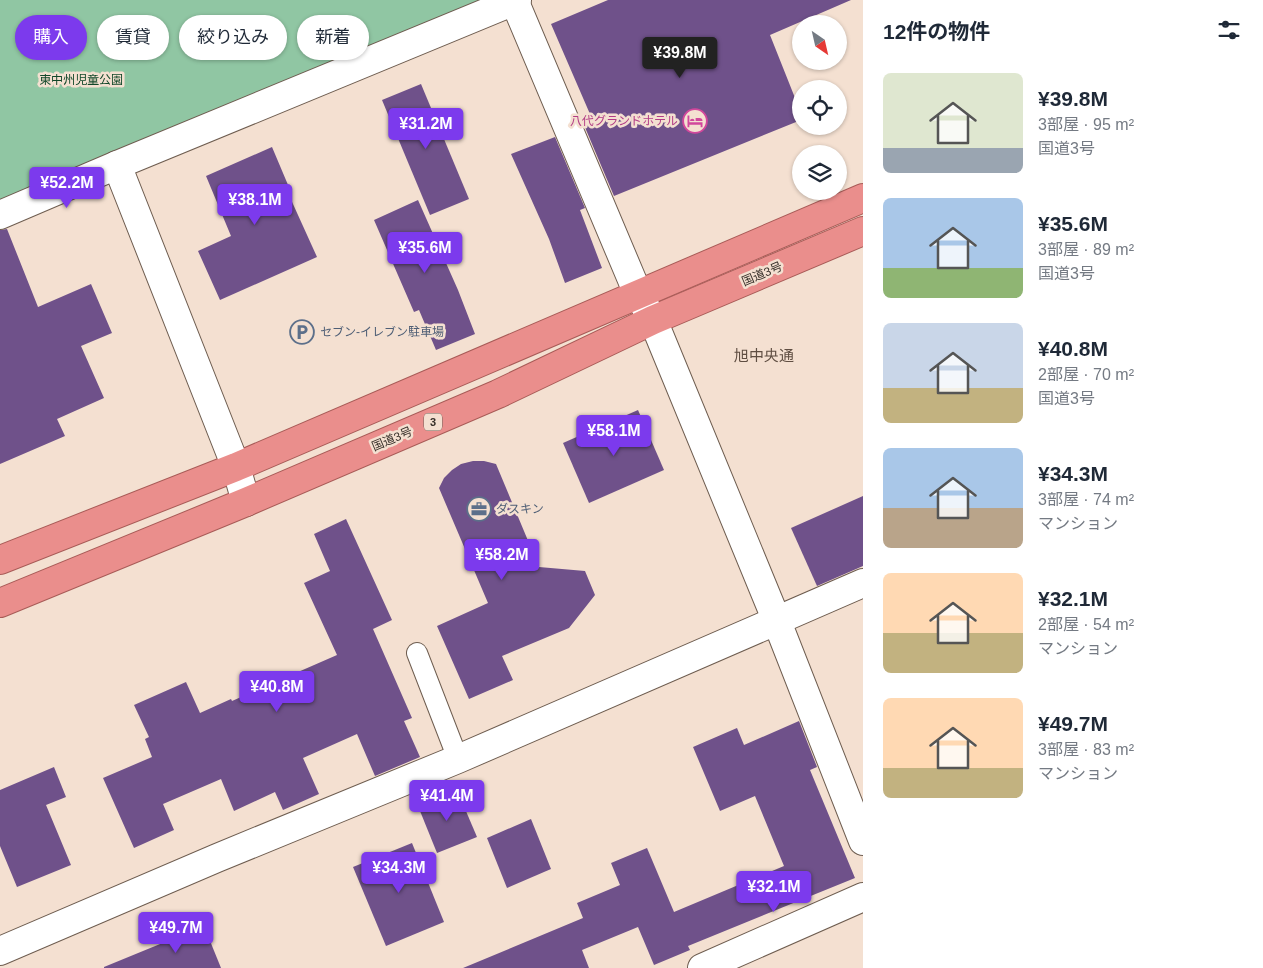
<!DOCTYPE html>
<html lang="ja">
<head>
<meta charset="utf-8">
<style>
  :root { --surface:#fff; --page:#f2f2f3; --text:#1f2937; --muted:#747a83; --accent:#7c3aed }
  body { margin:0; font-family:Helvetica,"Noto Sans JP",sans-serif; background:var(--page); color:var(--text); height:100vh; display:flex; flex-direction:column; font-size:19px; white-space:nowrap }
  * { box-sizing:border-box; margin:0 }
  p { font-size:16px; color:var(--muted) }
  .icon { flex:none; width:28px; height:28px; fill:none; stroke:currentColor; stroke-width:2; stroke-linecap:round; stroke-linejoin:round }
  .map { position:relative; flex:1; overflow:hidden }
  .drawer { display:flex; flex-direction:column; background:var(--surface); width:400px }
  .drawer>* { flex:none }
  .guide { position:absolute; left:15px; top:15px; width:475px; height:45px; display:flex; gap:10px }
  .needle { width:32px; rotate:146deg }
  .buttons { position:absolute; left:792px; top:15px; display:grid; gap:10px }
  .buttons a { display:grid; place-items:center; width:55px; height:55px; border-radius:50%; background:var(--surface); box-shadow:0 1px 4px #0004; font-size:25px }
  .price { position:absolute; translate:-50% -42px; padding:0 11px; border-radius:5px; background:var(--accent); color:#fff; font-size:16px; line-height:32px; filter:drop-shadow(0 1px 2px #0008) }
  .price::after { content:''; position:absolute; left:50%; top:30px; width:15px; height:11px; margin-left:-8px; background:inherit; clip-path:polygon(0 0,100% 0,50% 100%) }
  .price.selected { background:#222; color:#fff }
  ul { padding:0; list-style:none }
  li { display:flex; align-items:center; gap:15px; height:125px; padding:0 20px }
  li span { display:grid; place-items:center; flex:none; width:140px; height:100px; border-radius:8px; color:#555 }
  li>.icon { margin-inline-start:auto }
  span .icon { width:60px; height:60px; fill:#fffc; stroke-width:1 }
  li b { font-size:21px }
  h2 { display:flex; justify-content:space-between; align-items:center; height:60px; padding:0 20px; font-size:21px }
  .tag { padding:0 18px; border-radius:22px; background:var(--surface); box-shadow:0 1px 4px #0004; font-size:18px; line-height:45px }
  .tag.selected { background:var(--accent); color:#fff }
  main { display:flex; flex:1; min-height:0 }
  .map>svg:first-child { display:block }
  .green { fill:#90c6a3 }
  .building { fill:#6f518a }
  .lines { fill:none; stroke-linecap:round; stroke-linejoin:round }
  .service-casing { stroke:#6e5d50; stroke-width:22 }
  .minor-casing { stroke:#6e5d50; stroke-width:30 }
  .trunk-casing { stroke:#a85b57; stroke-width:30 }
  .service { stroke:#fff; stroke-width:20 }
  .minor { stroke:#fff; stroke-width:28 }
  .trunk { stroke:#ea8e8c; stroke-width:28 }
  .labels { text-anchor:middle; stroke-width:5; stroke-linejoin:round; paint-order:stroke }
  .shield { fill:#f4e0d1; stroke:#6f645b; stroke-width:1 }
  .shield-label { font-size:11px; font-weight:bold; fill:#362f29 }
  .park-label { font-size:12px; fill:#114729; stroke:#f4e0d1 }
  .hotel-label { font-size:12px; fill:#b23c85; stroke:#f4e0d1; text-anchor:end }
  .street-label { font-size:12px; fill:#362f29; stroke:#f4e0d1 }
  .service-label { font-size:12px; fill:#4e5e75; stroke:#f4e0d1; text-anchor:start }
  .quarter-label { font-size:15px; fill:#5f4e42; stroke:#f4e0d1 }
</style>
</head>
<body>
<main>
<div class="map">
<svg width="863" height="968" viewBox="0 0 863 968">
  <rect width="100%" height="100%" fill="#f4e0d1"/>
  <polygon class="green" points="0,0 487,0 0,200"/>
  <g class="building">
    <polygon points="608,0 851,0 770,35 801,113 801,120 614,196 584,125 593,121 551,24"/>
    <polygon points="421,84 469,199 430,215 382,100"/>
    <polygon points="555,137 585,208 580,210 602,268 565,283 549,239 511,154"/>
    <polygon points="272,147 291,192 288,193 317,257 220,300 198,251 231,236 206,176"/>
    <polygon points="418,200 458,290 475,334 436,350 419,310 414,312 374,220"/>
    <polygon points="7,229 38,307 91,284 112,333 81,346 104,398 57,419 65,436 0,464 0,230"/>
    <polygon points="638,410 664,470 589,503 563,443"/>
    <polygon points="473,461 484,461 496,464 539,567 585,571 595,595 569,628 502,656 513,680 469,699 437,626 488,603 439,488 444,478 452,470 461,464"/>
    <polygon points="863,496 863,566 817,586 791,528"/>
    <polygon points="346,519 392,620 373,629 412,718 404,721 420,757 375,776 357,734 303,758 319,794 283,810 275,792 234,811 221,779 163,804 174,830 134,848 103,778 152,757 145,739 149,737 134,705 186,682 200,713 231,699 232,701 337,655 304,583 330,571 314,534"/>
    <polygon points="799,721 817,767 810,770 855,878 688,946 690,950 654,965 638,927 582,950 589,968 463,968 583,918 577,903 620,885 611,863 647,848 674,912 784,866 755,796 720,811 693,747 737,728 744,745"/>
    <polygon points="54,767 66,797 46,805 71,865 17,887 0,846 0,790"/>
    <polygon points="457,790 477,837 437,853 418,806"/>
    <polygon points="531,819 551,869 507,888 487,838"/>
    <polygon points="412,843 444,922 386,946 353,867"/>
    <polygon points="204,926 221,968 104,968 104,967"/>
  </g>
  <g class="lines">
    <g class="service-casing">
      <polyline id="service" points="417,653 458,759"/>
    </g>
    <g class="minor-casing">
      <g id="minor">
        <polyline points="514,0 638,294 653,320 776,619 863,841"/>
        <polyline points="117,165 236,467 246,502"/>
        <polyline points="0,215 117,165 517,0"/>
        <polyline points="0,951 217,858 458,759 863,583"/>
        <polyline points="702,968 863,897"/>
      </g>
    </g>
    <g class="trunk-casing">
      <g id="trunk">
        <polyline points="0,560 236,467 863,198"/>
        <polyline points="0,603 246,502 498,394 653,320 863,231"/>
      </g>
    </g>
    <use href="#service" class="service"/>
    <use href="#minor" class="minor"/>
    <use href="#trunk" class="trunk"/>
  </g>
  <defs>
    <g id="hotel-ring" transform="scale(1.25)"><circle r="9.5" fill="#f4e0d1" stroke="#d1479c" stroke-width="1.5"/><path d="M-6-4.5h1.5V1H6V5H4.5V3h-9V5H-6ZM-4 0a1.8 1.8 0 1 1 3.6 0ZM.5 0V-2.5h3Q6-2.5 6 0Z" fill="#d1479c"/></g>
    <g id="parking-ring" transform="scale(1.25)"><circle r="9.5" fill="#f4e0d1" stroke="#5c6f8a" stroke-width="1.5"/><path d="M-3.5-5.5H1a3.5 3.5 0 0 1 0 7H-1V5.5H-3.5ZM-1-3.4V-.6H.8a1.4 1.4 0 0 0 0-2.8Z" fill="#5c6f8a"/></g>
    <g id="office-ring" transform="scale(1.25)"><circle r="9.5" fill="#f4e0d1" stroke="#5c6f8a" stroke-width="1.5"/><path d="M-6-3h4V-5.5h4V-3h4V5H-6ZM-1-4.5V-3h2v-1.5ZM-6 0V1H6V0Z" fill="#5c6f8a"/></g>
  </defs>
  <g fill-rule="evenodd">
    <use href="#hotel-ring" x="695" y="121"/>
    <use href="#parking-ring" x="302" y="332"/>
    <use href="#office-ring" x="479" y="509"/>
  </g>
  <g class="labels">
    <rect class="shield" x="424" y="413.5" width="18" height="17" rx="4"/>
    <g class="shield-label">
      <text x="433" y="426">3</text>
    </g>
    <g class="park-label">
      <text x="81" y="84">東中州児童公園</text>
    </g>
    <g class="hotel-label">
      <text x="678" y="125">八代グランドホテル</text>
    </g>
    <g class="street-label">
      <text transform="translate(762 274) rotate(-23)" y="4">国道3号</text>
      <text transform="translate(392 439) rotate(-23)" y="4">国道3号</text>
    </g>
    <g class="service-label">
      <text x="320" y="336">セブン-イレブン駐車場</text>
      <text x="496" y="513">ダスキン</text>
    </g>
    <g class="quarter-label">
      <text x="764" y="361">旭中央通</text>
    </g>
  </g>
</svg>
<div class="buttons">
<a><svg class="needle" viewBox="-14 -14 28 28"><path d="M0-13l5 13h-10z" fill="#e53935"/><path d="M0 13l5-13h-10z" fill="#747a83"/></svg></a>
<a><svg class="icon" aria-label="locate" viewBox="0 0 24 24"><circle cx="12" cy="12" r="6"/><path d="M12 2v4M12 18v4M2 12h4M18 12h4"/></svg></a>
<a><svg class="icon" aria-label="layers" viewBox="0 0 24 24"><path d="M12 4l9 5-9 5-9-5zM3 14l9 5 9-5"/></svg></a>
</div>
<b class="price selected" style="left:680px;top:79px">¥39.8M</b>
<b class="price" style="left:426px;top:150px">¥31.2M</b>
<b class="price" style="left:67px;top:209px">¥52.2M</b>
<b class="price" style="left:255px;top:226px">¥38.1M</b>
<b class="price" style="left:425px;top:274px">¥35.6M</b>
<b class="price" style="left:614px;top:457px">¥58.1M</b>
<b class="price" style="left:502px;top:581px">¥58.2M</b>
<b class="price" style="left:277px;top:713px">¥40.8M</b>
<b class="price" style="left:447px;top:822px">¥41.4M</b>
<b class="price" style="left:399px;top:894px">¥34.3M</b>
<b class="price" style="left:774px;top:913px">¥32.1M</b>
<b class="price" style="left:176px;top:954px">¥49.7M</b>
<div class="guide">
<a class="tag selected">購入</a>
<a class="tag">賃貸</a>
<a class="tag">絞り込み</a>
<a class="tag">新着</a>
</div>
</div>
<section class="drawer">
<h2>12件の物件<svg class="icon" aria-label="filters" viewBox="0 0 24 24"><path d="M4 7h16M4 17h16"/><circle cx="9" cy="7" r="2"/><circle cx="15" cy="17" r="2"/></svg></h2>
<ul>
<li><span style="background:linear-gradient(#dfe7d0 75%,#9aa5b1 0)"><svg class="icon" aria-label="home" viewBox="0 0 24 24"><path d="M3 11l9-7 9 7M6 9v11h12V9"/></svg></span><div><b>¥39.8M</b><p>3部屋 · 95 m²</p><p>国道3号</p></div></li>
<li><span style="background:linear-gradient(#a9c7e8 70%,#8fb573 0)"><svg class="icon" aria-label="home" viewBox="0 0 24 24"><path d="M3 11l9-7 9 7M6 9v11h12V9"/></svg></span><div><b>¥35.6M</b><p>3部屋 · 89 m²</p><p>国道3号</p></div></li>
<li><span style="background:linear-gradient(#c9d6e8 65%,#c2b280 0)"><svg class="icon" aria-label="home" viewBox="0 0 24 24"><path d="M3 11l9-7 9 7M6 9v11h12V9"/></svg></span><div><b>¥40.8M</b><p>2部屋 · 70 m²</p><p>国道3号</p></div></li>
<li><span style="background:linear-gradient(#a9c7e8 60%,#b9a48a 0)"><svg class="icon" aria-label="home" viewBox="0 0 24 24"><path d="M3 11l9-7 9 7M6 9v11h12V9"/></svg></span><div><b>¥34.3M</b><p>3部屋 · 74 m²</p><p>マンション</p></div></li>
<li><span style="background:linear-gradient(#ffd9b3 60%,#c2b280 0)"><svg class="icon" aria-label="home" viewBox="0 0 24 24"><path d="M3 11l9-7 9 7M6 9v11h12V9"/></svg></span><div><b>¥32.1M</b><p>2部屋 · 54 m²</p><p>マンション</p></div></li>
<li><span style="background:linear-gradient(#ffd9b3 70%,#c2b280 0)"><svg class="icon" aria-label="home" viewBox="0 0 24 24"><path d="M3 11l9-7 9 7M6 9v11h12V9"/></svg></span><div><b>¥49.7M</b><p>3部屋 · 83 m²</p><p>マンション</p></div></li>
</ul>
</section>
</main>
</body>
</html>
